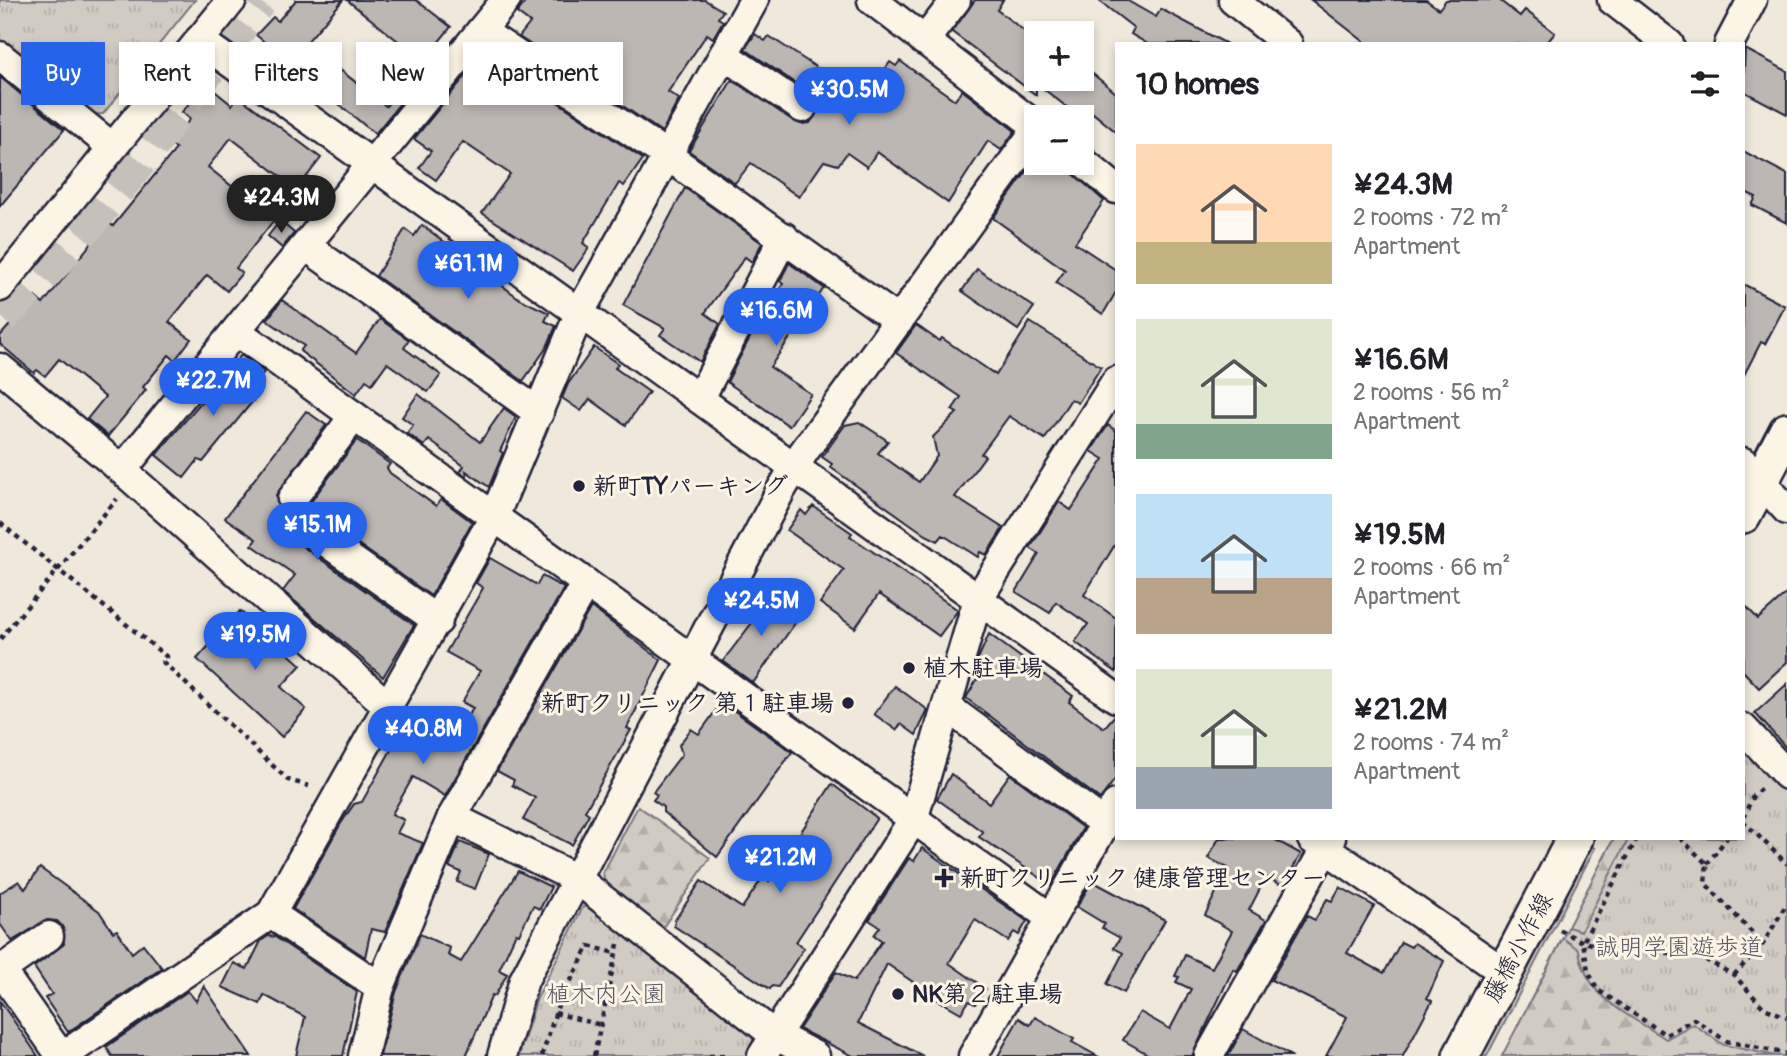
<!DOCTYPE html>
<html lang="en">
<head>
<meta charset="utf-8">
<style>
  :root { --surface:#fff; --page:#f6f6f6; --text:#202124; --muted:#757577; --accent:#2563eb }
  body { margin:0; font-family:Pangolin,"Klee One",sans-serif; background:var(--page); color:var(--text); height:100vh; display:flex; flex-direction:column; font-size:26px; white-space:nowrap }
  * { box-sizing:border-box; margin:0 }
  p { font-size:23px; color:var(--muted) }
  .icon { flex:none; width:38px; height:38px; fill:none; stroke:currentColor; stroke-width:2; stroke-linecap:round; stroke-linejoin:round }
  .map { position:relative; flex:1; overflow:hidden }
  .sheet { position:absolute; left:1115px; top:42px; width:630px; height:798px; display:flex; flex-direction:column; background:var(--surface); border-radius:0px; box-shadow:0 4px 10px #0003 }
  .sheet>* { flex:none }
  .guide { position:absolute; left:21px; top:42px; width:665px; height:63px; display:flex; gap:14px }
  .tools { position:absolute; left:1024px; top:21px; display:grid; gap:14px }
  .tools a { display:grid; place-items:center; width:70px; height:70px; border-radius:0px; background:var(--surface); box-shadow:0 4px 10px #0003; font-size:35px }
  .price { position:absolute; translate:-50% -60px; padding:0 16px; border-radius:24px; background:var(--accent); color:#fff; font-size:23px; line-height:46px; filter:drop-shadow(0 2px 4px #0008) }
  .price::after { content:''; position:absolute; left:50%; top:42px; width:21px; height:16px; margin-left:-10px; background:inherit; clip-path:polygon(0 0,100% 0,50% 100%) }
  .price.on { background:#222; color:#fff }
  ul { padding:0; list-style:none }
  li { display:flex; align-items:center; gap:21px; height:175px; padding:0 21px }
  li span { display:grid; place-items:center; flex:none; width:196px; height:140px; border-radius:0px; color:#555 }
  li>.icon { margin-inline-start:auto }
  span .icon { width:84px; height:84px; fill:#fffc; stroke-width:1 }
  li b { font-size:30px }
  h2 { display:flex; justify-content:space-between; align-items:center; height:84px; padding:0 21px; font-size:30px }
  .tag { padding:0 24px; border-radius:0px; background:var(--surface); box-shadow:0 4px 10px #0003; font-size:24px; line-height:63px }
  .tag.on { background:var(--accent); color:#fff }
  .map>svg:first-child { display:block }
  .grass { fill:url(#grass-tufts); stroke:#7a767f; stroke-width:2 }
  .forest { fill:url(#forest-firs); stroke:#7a767f; stroke-width:2 }
  .building { fill:#bcb7b3; stroke:#22223b; stroke-width:2 }
  .lines { fill:none; stroke-linecap:round; stroke-linejoin:round }
  .highway-tunnel { stroke:#c6c0bb; stroke-width:38; stroke-dasharray:38 19; stroke-linecap:butt }
  .minor-casing { stroke:#22223b; stroke-width:33 }
  .major-casing { stroke:#22223b; stroke-width:40 }
  .path { stroke:#22223b; stroke-width:4.5; stroke-dasharray:5 5; stroke-linecap:butt }
  .minor { stroke:#fcf5e5; stroke-width:28 }
  .major { stroke:#fcf5e5; stroke-width:35 }
  .poi-dot { fill:#22223b; stroke:#fcf5e5; stroke-width:2.5 }
  .labels { text-anchor:middle; stroke-width:6; stroke-linejoin:round; paint-order:stroke }
  .poi-label { font-size:24px; font-weight:bold; fill:#22223b; stroke:#fcf5e5; text-anchor:start }
  .street-label { font-size:24px; fill:#22223b; stroke:#fcf5e5 }
  .park-label { font-size:24px; fill:#575564; stroke:#fcf5e5 }
</style>
</head>
<body>
<div class="map">
<svg width="1787" height="1056" viewBox="0 0 1787 1056">
  <defs>
    <pattern id="grass-tufts" width="24" height="20" patternUnits="userSpaceOnUse" patternTransform="scale(1.75)"><rect width="24" height="20" fill="#d1cbc3"/><path d="M3 7l-1-3M5 7V3M7 7l1-3M15 17l-1-3M17 17v-4M19 17l1-3" fill="none" stroke="#b3aea8"/></pattern>
    <pattern id="forest-firs" width="22" height="20" patternUnits="userSpaceOnUse" patternTransform="scale(1.75)"><rect width="22" height="20" fill="#d1cbc3"/><path d="M5 1l3.5 6h-7zM16 11l3.5 6h-7z" fill="#b3aea8"/></pattern>
  </defs>
  <rect width="100%" height="100%" fill="#efe8db"/>
  <filter id="ink" filterUnits="userSpaceOnUse"><feTurbulence type="fractalNoise" baseFrequency=".0143" numOctaves="2"/><feDisplacementMap in="SourceGraphic" scale="14" xChannelSelector="R" yChannelSelector="G"/><feConvolveMatrix kernelMatrix="1 2 1 2 8 2 1 2 1" color-interpolation-filters="sRGB"/></filter>
  <g filter="url(#ink)">
    <g class="grass">
      <polygon points="0,0 195,0 103,114 91,115 0,41"/>
      <polygon points="1743,745 1787,792 1787,1056 1575,1056 1518,1025 1614,838 1743,838"/>
      <polygon points="1590,846 1595,848 1490,1050 1487,1056 1480,1056"/>
      <polygon points="595,905 752,1036 754,1046 749,1056 519,1056 537,998 583,907"/>
    </g>
    <g class="forest">
      <polygon points="638,806 710,858 661,930 605,884 603,873"/>
      <polygon points="1614,838 1629,838 1581,931 1568,927"/>
      <path d="M1563 938 1579 950C1586 999 1628 1014 1666 1039L1693 1024 1724 1045 1776 1056H1502Z"/>
    </g>
    <g class="building">
      <polygon points="296,0 343,0 306,43 386,106 412,76 419,80 375,134 256,35 273,17 278,21"/>
      <polygon points="347,0 416,0 451,27 423,61"/>
      <polygon points="527,0 705,0 723,11 718,18 723,21 713,38 707,34 668,92 679,99 662,132 519,37 530,23 517,13"/>
      <polygon points="975,0 1003,0 997,10 1036,40 1036,79 1082,79 1082,65 1116,93 1116,132 1093,113 1086,122 1036,83 1036,95 952,32"/>
      <polygon points="1098,0 1126,0 1156,17 1161,9 1227,44 1148,44 1131,34 1134,28"/>
      <polygon points="1311,0 1426,0 1439,9 1446,0 1499,0 1520,16 1525,10 1555,33 1546,44 1367,44"/>
      <polygon points="755,34 765,41 769,36 864,99 890,62 896,66 900,61 955,100 962,90 1015,131 1001,150 988,141 948,203 877,152 867,167 847,153 838,165 824,161 799,197 751,163 735,183 689,151 732,80 800,124 810,123 818,110 811,94 745,49"/>
      <polygon points="1745,49 1787,71 1787,114 1743,91"/>
      <polygon points="484,53 643,159 624,186 619,183 583,243 589,248 573,271 482,213 510,174 463,142 436,180 419,168 431,151 414,139"/>
      <polygon points="0,77 64,130 0,206"/>
      <polygon points="206,84 232,105 238,96 321,158 297,189 231,138 208,167 274,220 236,268 242,273 227,291 207,275 169,322 191,339 175,360 169,355 143,387 146,390 108,436 87,419 105,397 59,359 45,376 37,370 34,373 0,344 0,336 35,297 43,304 108,222 113,226 176,149 170,144 190,119 182,112"/>
      <polygon points="1743,151 1787,174 1787,223 1752,205 1756,197 1743,191"/>
      <polygon points="1033,163 1062,163 1104,201 1075,243 1116,270 1116,292 1103,314 1056,283 1065,270 993,218"/>
      <polygon points="685,188 762,243 752,262 745,257 705,313 720,324 700,362 660,335 665,328 623,305"/>
      <polygon points="280,221 294,233 282,248 268,236"/>
      <polygon points="422,225 520,299 549,313 545,321 556,326 547,347 523,381 376,276 405,229 414,236"/>
      <polygon points="789,263 824,288 770,367 811,394 789,426 727,382 761,316 783,284 780,281"/>
      <polygon points="977,269 1034,307 1018,330 962,291"/>
      <polygon points="1743,284 1785,306 1765,344 1761,342 1743,377"/>
      <polygon points="282,300 356,353 380,319 409,340 404,348 441,375 428,392 387,363 372,384 366,380 356,394 300,351 304,346 267,320"/>
      <polygon points="1030,322 1101,367 1078,403 1071,399 1045,439 1009,416 981,454 985,456 955,497 1003,528 986,555 980,552 978,557 943,535 938,541 926,535 830,467 832,464 822,457 845,425 859,422 888,441 878,453 919,482 937,456 933,437 957,413 952,410 961,397 896,353 916,325 939,341 942,338 996,375"/>
      <polygon points="594,347 618,364 615,368 649,392 626,425 590,399 581,411 562,398 568,384"/>
      <polygon points="241,355 264,372 255,385 262,390 203,462 198,460 184,478 156,455"/>
      <polygon points="418,394 480,442 504,408 516,417 500,451 503,453 489,487 466,471 467,477 460,472 464,466 429,440 424,446 407,433 413,425 402,417"/>
      <polygon points="306,411 326,425 276,495 282,526 288,536 414,625 383,677 283,591 295,575 252,545 256,539 225,518"/>
      <polygon points="1108,425 1116,431 1116,543 1084,595 1116,618 1116,672 1075,642 1088,624 1056,602 1050,613 1016,592 1039,554 1030,548 1059,502 1071,510 1104,459 1091,451"/>
      <polygon points="357,440 390,464 387,468 390,473 436,506 441,499 472,522 431,596 313,512 310,503"/>
      <polygon points="813,506 852,533 850,536 958,610 939,636 879,594 855,628 820,603 844,570 787,530 801,510 806,515"/>
      <polygon points="490,558 537,585 542,576 564,588 445,796 413,777 392,814 404,820 397,833 423,843 385,932 371,929 365,957 293,909 340,825 354,804 362,802 391,750 386,747 398,726 437,747 442,738 453,745 473,708 462,702 480,671 446,652 483,588 476,583"/>
      <polygon points="1787,593 1787,662 1759,688 1743,671 1743,603 1758,619"/>
      <polygon points="756,597 765,603 768,600 781,609 784,605 800,616 753,683 723,661 751,624 742,618"/>
      <polygon points="591,607 661,660 627,728 631,730 585,811 589,814 572,845 523,820 535,798 512,785 514,780 497,771"/>
      <polygon points="240,611 301,665 281,687 306,709 282,737 197,659"/>
      <polygon points="989,634 1073,696 1069,702 1104,728 1116,714 1116,778 1100,799 966,698 985,666 977,661"/>
      <polygon points="1787,684 1787,749 1755,713"/>
      <polygon points="895,686 928,710 916,735 901,724 896,730 874,714"/>
      <polygon points="722,702 792,752 717,857 663,812 663,807 653,800 657,795 653,792 682,754 679,745 691,729 699,734"/>
      <polygon points="951,774 989,803 1010,774 1083,828 1051,885 979,837 983,832 937,799"/>
      <polygon points="832,784 877,818 796,942 804,948 778,987 772,986 770,989 674,926 675,920 701,881 742,908 763,877 769,881"/>
      <polygon points="1219,838 1272,838 1301,854 1283,886 1266,877 1249,910 1266,920 1237,971 1233,969 1192,1056 1151,1056 1123,1040 1140,1012 1170,1029 1191,989 1176,982 1179,977 1175,976 1185,955 1212,968 1232,931 1205,915 1228,868 1208,858"/>
      <polygon points="460,842 489,854 475,889 457,882 461,872 449,867"/>
      <polygon points="922,848 1027,921 1019,935 1014,932 1008,941 975,920 949,963 986,989 975,1004 969,1001 961,1013 919,989 920,987 887,964 858,1023 923,1056 853,1056 799,1029 836,972 854,981 882,941 874,935 880,927 869,920 909,858 914,861"/>
      <polygon points="40,868 99,911 113,932 117,930 132,953 143,944 162,968 68,1032 45,998 52,994 34,967 64,944 63,927 57,921 47,920 12,941 0,924 0,893 19,881 25,889"/>
      <polygon points="518,871 551,887 540,909 533,906 519,934 516,933 499,970 507,974 495,996 492,995 466,1056 380,1056 396,992 420,934 450,948 448,955 461,962"/>
      <polygon points="1092,881 1165,920 1124,993 1107,984 1123,953 1114,948 1120,938 1102,928 1105,924 1077,907"/>
      <polygon points="1340,887 1374,906 1347,953 1384,973 1401,942 1411,947 1414,943 1444,961 1427,998 1432,1001 1403,1056 1326,1056 1347,1017 1271,980 1307,916 1315,920 1327,899 1332,901"/>
      <polygon points="268,936 275,937 357,992 343,1056 296,1056 305,1017 264,995 260,1004 222,987 234,963 247,969 261,941"/>
      <polygon points="204,986 251,1056 112,1056 106,1047 188,991 196,1001"/>
      <polygon points="0,1001 38,1056 0,1056"/>
      <polygon points="1035,1017 1074,1039 1072,1042 1097,1056 998,1056 1019,1018 1030,1025"/>
      <polygon points="1243,1029 1291,1056 1228,1056"/>
    </g>
    <g class="lines">
      <path class="highway-tunnel" d="M0 315C99 223 177 108 258 0"/>
      <g class="minor-casing">
        <g id="minor">
          <polyline points="872,0 1036,126"/>
          <polyline points="1233,0 1288,44"/>
          <polyline points="1612,0 1669,44"/>
          <polyline points="481,31 668,156 899,321"/>
          <polyline points="199,40 1116,698"/>
          <polyline points="924,41 956,0"/>
          <polyline points="1729,44 1752,0"/>
          <polyline points="724,55 802,108"/>
          <polyline points="0,56 112,147"/>
          <polyline points="1082,161 1116,189"/>
          <polyline points="306,246 539,413"/>
          <polyline points="0,287 232,0"/>
          <polyline points="236,331 1051,918"/>
          <polyline points="0,368 122,470 388,706"/>
          <polyline points="700,398 784,237"/>
          <polyline points="354,416 292,499 298,522 438,621"/>
          <polyline points="1743,462 1787,510"/>
          <polyline points="122,470 506,0"/>
          <polyline points="947,707 1105,824"/>
          <polyline points="1743,728 1787,775"/>
          <polyline points="452,817 577,879 773,1034 815,1056"/>
          <polyline points="1312,839 1505,973"/>
          <polyline points="271,914 380,987"/>
          <polyline points="0,969 61,1056"/>
          <polyline points="1,970 49,936"/>
          <polyline points="63,1056 271,914 494,517 580,312 754,0"/>
          <polyline points="363,1056 380,987 452,817 586,583"/>
          <polyline points="502,1056 524,980 781,490 803,453 1036,130"/>
          <polyline points="762,1056 913,820 978,599 1116,381"/>
          <polyline points="973,1056 1116,804"/>
          <polyline points="1209,1056 1331,838"/>
        </g>
      </g>
      <g class="major-casing">
        <g id="major">
          <polyline points="1743,515 1787,431"/>
          <polyline points="1461,1056 1575,838"/>
        </g>
      </g>
      <g class="path">
        <polyline points="0,523 167,657 163,662 288,780 309,786"/>
        <polyline points="0,639 117,499"/>
        <polyline points="1743,818 1753,796 1763,787"/>
        <polyline points="1743,821 1787,864"/>
        <polyline points="1637,838 1583,942 1588,971 1598,990 1666,1035 1694,1019 1726,1041 1787,1054"/>
        <polyline points="1680,838 1707,864 1705,883 1763,944"/>
        <polyline points="1707,864 1727,838"/>
        <polyline points="1560,930 1583,942 1601,946 1698,956 1734,975 1764,1008 1787,1017"/>
        <polyline points="1734,975 1763,944 1787,903"/>
        <polyline points="555,1013 601,1025"/>
        <polyline points="542,1056 558,1005 589,946 615,953"/>
        <polyline points="594,1056 618,944"/>
        <polyline points="709,1056 725,1056"/>
      </g>
      <use href="#minor" class="minor"/>
      <use href="#major" class="major"/>
    </g>
  </g>
  <g class="poi-dot">
    <circle cx="579" cy="486" r="7"/>
    <circle cx="909" cy="668" r="7"/>
    <circle cx="848" cy="703" r="7"/>
    <path d="M940.5 867.5h7v7h7v7h-7v7h-7v-7h-7v-7h7z"/>
    <circle cx="898" cy="994" r="7"/>
  </g>
  <g class="labels">
    <g class="poi-label">
      <text x="593" y="494">新町TYパーキング</text>
      <text x="923" y="676">植木駐車場</text>
      <text x="834" y="711" text-anchor="end">新町クリニック 第１駐車場</text>
      <text x="960" y="886">新町クリニック 健康管理センター</text>
      <text x="912" y="1002">NK第２駐車場</text>
    </g>
    <g class="street-label">
      <text transform="translate(1518 947) rotate(-62)" y="8">藤橋小作線</text>
    </g>
    <g class="park-label">
      <text x="1679" y="955">誠明学園遊歩道</text>
      <text x="606" y="1002">植木内公園</text>
    </g>
  </g>
</svg>
<div class="tools">
<a>+</a>
<a>−</a>
</div>
<b class="price" style="left:849px;top:127px">¥30.5M</b>
<b class="price on" style="left:281px;top:235px">¥24.3M</b>
<b class="price" style="left:468px;top:301px">¥61.1M</b>
<b class="price" style="left:776px;top:348px">¥16.6M</b>
<b class="price" style="left:213px;top:418px">¥22.7M</b>
<b class="price" style="left:317px;top:562px">¥15.1M</b>
<b class="price" style="left:761px;top:638px">¥24.5M</b>
<b class="price" style="left:255px;top:672px">¥19.5M</b>
<b class="price" style="left:423px;top:766px">¥40.8M</b>
<b class="price" style="left:780px;top:895px">¥21.2M</b>
<div class="guide">
<a class="tag on">Buy</a>
<a class="tag">Rent</a>
<a class="tag">Filters</a>
<a class="tag">New</a>
<a class="tag">Apartment</a>
</div>
<section class="sheet">
<h2>10 homes<svg class="icon" aria-label="filters" viewBox="0 0 24 24"><path d="M4 7h16M4 17h16"/><circle cx="9" cy="7" r="2"/><circle cx="15" cy="17" r="2"/></svg></h2>
<ul>
<li><span style="background:linear-gradient(#ffd9b3 70%,#c2b280 0)"><svg class="icon" aria-label="home" viewBox="0 0 24 24"><path d="M3 11l9-7 9 7M6 9v11h12V9"/></svg></span><div><b>¥24.3M</b><p>2 rooms · 72 m²</p><p>Apartment</p></div></li>
<li><span style="background:linear-gradient(#dfe7d0 75%,#7fa58c 0)"><svg class="icon" aria-label="home" viewBox="0 0 24 24"><path d="M3 11l9-7 9 7M6 9v11h12V9"/></svg></span><div><b>¥16.6M</b><p>2 rooms · 56 m²</p><p>Apartment</p></div></li>
<li><span style="background:linear-gradient(#bfe0f5 60%,#b9a48a 0)"><svg class="icon" aria-label="home" viewBox="0 0 24 24"><path d="M3 11l9-7 9 7M6 9v11h12V9"/></svg></span><div><b>¥19.5M</b><p>2 rooms · 66 m²</p><p>Apartment</p></div></li>
<li><span style="background:linear-gradient(#dfe7d0 70%,#9aa5b1 0)"><svg class="icon" aria-label="home" viewBox="0 0 24 24"><path d="M3 11l9-7 9 7M6 9v11h12V9"/></svg></span><div><b>¥21.2M</b><p>2 rooms · 74 m²</p><p>Apartment</p></div></li>
</ul>
</section>
</div>
</body>
</html>
